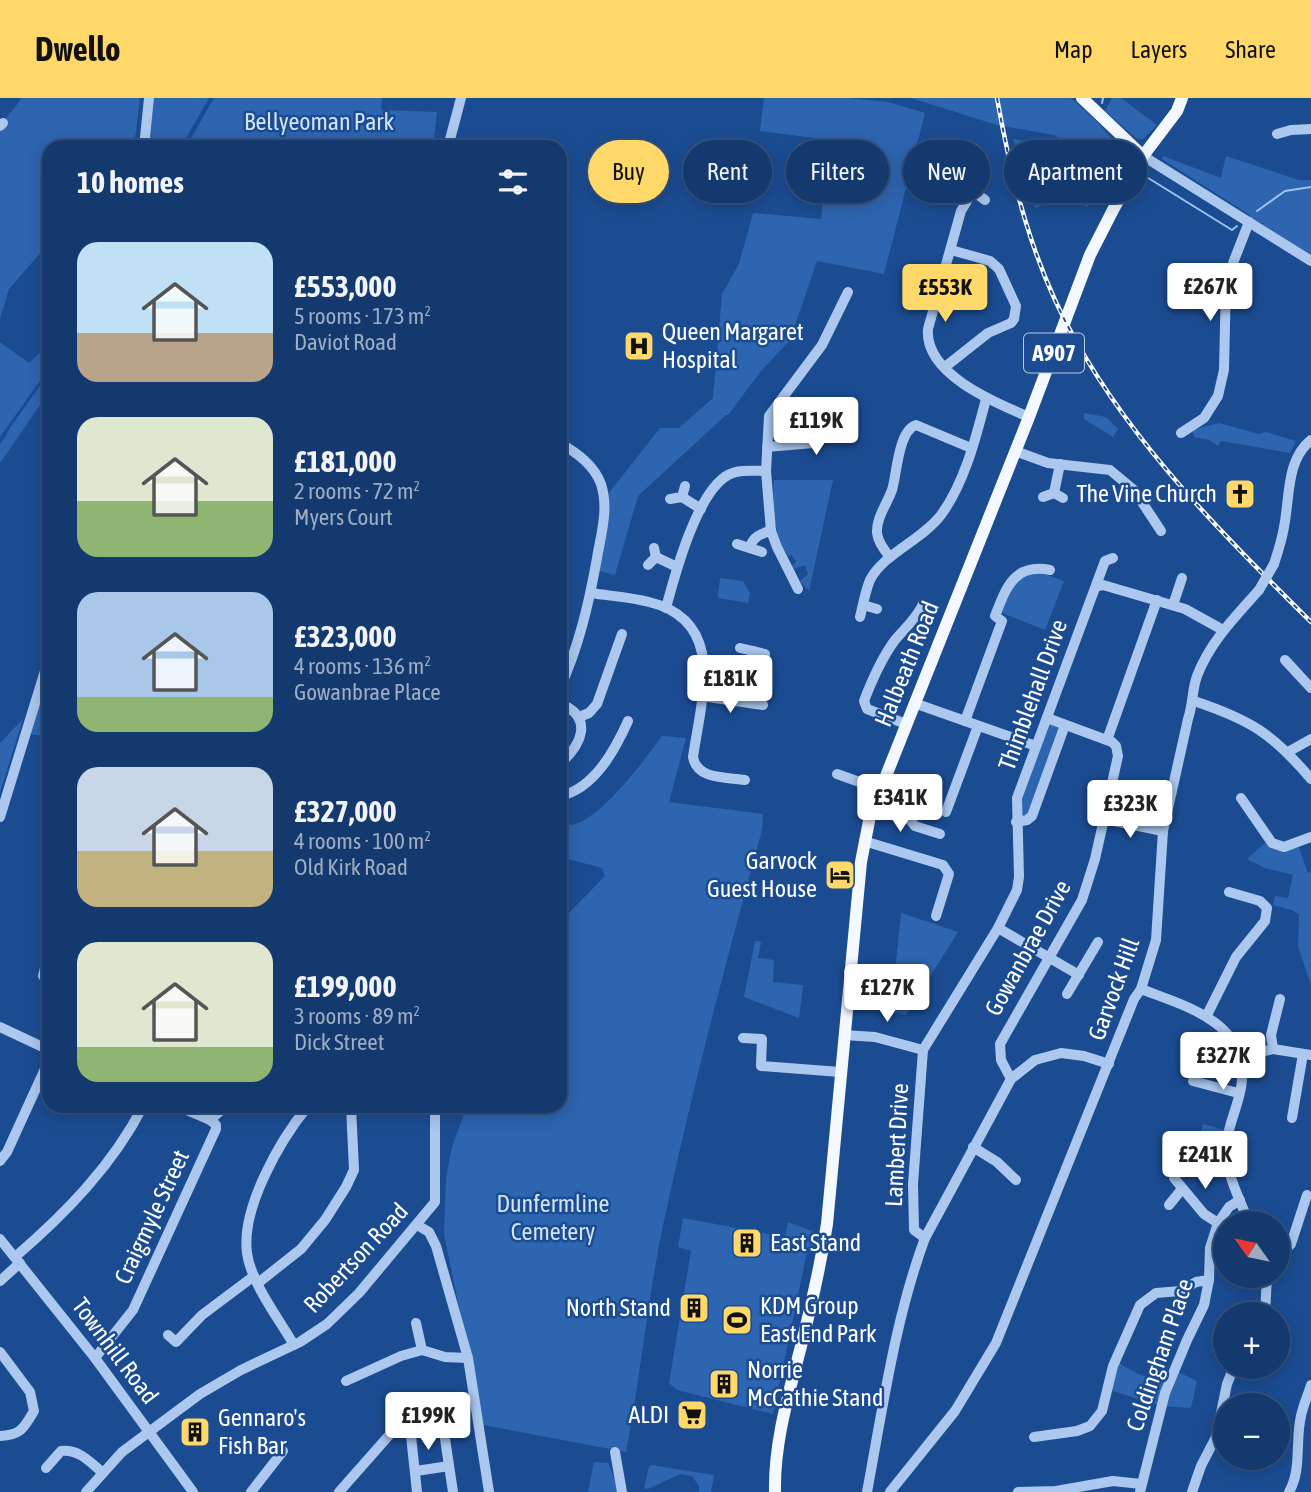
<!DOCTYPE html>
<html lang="en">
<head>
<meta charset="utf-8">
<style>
  :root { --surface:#14396e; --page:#214476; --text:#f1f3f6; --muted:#9dacc2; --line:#335381; --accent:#ffd86a }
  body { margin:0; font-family:"Asap Condensed",sans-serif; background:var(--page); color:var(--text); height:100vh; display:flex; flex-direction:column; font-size:26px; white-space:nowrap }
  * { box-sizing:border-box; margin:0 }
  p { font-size:23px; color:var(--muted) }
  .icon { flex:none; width:38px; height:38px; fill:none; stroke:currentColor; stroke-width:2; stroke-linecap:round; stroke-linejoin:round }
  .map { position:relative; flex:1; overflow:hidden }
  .panel { position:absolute; left:42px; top:42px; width:525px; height:973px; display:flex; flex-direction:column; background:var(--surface); border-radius:21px; box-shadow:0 4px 18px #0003,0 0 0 2px var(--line) }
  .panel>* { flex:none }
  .top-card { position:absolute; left:588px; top:42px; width:618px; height:63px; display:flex; gap:14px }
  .needle { width:46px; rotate:303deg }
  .fabs { position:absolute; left:1213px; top:1113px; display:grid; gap:14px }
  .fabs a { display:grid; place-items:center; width:77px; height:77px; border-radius:50%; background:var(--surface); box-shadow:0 4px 18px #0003,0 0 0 2px var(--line); font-size:35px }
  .price { position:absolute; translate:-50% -60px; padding:0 16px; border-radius:7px; background:#fff; color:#222; font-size:23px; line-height:46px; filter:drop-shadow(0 2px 4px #0008) }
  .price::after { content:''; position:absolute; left:50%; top:42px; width:21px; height:16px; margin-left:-10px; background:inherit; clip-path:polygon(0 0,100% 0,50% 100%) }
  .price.current { background:var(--accent); color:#111 }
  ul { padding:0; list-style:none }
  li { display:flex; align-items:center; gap:21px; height:175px; padding:0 35px }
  li span { display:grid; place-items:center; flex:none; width:196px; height:140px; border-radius:21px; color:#555 }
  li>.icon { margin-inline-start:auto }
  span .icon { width:84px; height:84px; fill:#fffc; stroke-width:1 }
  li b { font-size:30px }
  h2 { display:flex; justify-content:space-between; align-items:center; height:84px; padding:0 35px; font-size:30px }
  .pill { padding:0 24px; border-radius:32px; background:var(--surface); box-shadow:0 4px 18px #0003,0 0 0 2px var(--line); font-size:24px; line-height:63px }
  .pill.current { background:var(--accent); color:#111 }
  header { display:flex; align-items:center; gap:42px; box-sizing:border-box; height:98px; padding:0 35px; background:var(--accent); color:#111 }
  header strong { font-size:33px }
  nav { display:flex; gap:38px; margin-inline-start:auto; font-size:24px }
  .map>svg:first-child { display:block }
  .green { fill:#2e65b0 }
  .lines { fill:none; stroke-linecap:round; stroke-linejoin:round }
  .stream { stroke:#9fc2f1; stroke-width:2 }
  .minor { stroke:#acc8ef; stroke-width:10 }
  .major { stroke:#f4f8ff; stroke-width:12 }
  .rail-casing { stroke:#fff; stroke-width:4.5 }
  .rail { stroke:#1b4c92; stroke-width:2; stroke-dasharray:5; stroke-linecap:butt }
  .minor-bridge { stroke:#acc8ef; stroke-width:10 }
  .labels { text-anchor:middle; stroke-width:5; stroke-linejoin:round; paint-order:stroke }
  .shield { fill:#1b4c92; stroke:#bbc9de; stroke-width:2 }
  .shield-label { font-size:23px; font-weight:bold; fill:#fff }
  .park-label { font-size:24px; fill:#d2e3fa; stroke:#1b4c92 }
  .poi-label { font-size:24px; fill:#fff; stroke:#1b4c92; text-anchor:start }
  .street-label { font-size:24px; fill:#fff; stroke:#1b4c92 }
</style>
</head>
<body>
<header>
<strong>Dwello</strong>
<nav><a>Map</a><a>Layers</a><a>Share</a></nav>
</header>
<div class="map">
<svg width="1311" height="1394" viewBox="0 0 1311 1394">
  <rect width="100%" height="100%" fill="#1b4c92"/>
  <g class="green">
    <polygon points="22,0 140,0 134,49 49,49 49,145 9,191 0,221 0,28"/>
    <polygon points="154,0 209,0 181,49 149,49"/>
    <polygon points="214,0 382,0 381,12 437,14 433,49 186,49"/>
    <polygon points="764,0 848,0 888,4 925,15 884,176 817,163 790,242 761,273 728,317 726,317 638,398 615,477 599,473 609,418 608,396 660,330 679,330 713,300 722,196 739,166 753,115 821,121 830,42 760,33"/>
    <polygon points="911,0 1071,0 1098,25 1126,57 1126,63 1111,92 1106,91 1070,50 1054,37 997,27"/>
    <polygon points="1112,0 1121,0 1157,27 1143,41 1137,41 1105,13"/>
    <polygon points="1013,41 1050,47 1045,71 1039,70 1036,78 1041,80 1038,90 1053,94 1042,107 1035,110"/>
    <polygon points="1163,58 1221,80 1226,58 1299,82 1311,82 1311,158 1261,127 1264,125 1258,125 1249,118 1250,117 1162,61"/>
    <polygon points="1072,85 1087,100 1088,109 1068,100 1065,90"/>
    <polygon points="0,244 29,265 49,246 49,270 0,339"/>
    <polygon points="49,275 49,294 0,365 0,347 12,327"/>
    <polygon points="1084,315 1106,319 1118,331 1113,339 1084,321"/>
    <polygon points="1219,325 1259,336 1266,334 1296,343 1290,355 1221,343 1218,348 1209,342 1194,339 1192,332"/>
    <path d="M774 382H833L809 493 800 483 808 476 805 467 794 471 792 467 796 464 792 457 788 458C772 432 773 412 774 382Z"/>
    <path d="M1039 474 1064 483 1045 532 1000 514C1012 488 1009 481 1039 474Z"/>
    <polygon points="720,480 743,483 750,495 748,505 718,500"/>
    <polygon points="40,606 49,607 49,639 30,636"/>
    <polygon points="23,621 0,694 0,645"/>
    <polygon points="1050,626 1060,630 1027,720 1020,717 1021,699"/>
    <path d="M662 638 686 640 669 704 763 716 762 732C727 860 693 988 665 1118 648 1196 641 1276 626 1354L483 1327 444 1136 446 1080 452 1049 467 1008H560V824L605 778 602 770 560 759V725C564 725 567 727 571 727 599 724 646 660 662 638Z"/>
    <path d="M1265 745C1275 756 1285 752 1298 747L1308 775 1311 774V887L1298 848 1299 817 1292 812 1273 807 1275 798 1288 800 1293 777 1265 770 1247 761Z"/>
    <polygon points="901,815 958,834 906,917 891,914"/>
    <polygon points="755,843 761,844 758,860 774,862 773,884 803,887 799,920 744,899"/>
    <polygon points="1203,1026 1229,1033 1228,1072 1223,1074 1211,1062 1197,1052"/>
    <polygon points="683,1120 785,1139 788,1124 817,1135 817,1150 808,1149 773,1316 677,1292 669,1285 691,1153 678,1149"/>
    <polygon points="1115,1263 1138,1276 1168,1286 1174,1272 1197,1283 1191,1310 1161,1308 1106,1291"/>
    <polygon points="594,1364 608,1365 620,1394 588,1394"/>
    <polygon points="651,1367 714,1377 711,1394 699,1394 699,1388 692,1378 680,1376 648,1391 644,1390 649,1369"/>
  </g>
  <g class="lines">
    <g class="stream">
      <polyline points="1102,5 1103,0"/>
      <polyline points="1145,78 1232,132 1237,128"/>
      <polyline points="1257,113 1285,93 1311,89"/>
    </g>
    <g class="minor">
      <polyline points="0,28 3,25"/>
      <polyline points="1277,36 1291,32 1311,31"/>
      <polyline points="144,49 149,0"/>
      <polyline points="448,49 461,0"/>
      <polyline points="1143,58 1311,163"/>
      <polyline points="965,83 973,93 985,102"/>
      <path d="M973 93 961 113 928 231C924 276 996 305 1029 319"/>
      <polyline points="945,269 988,235 1011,225 1014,221 1016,208 999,171 990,163 951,152"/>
      <polyline points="821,330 832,332"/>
      <polyline points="1181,335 1204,320 1218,298 1224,272 1226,183 1249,124"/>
      <path d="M560 345C577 355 594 367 601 386 609 411 601 436 597 460 589 505 579 548 560 590"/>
      <polyline points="767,349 813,345 818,339 823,317"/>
      <polyline points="1015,353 1048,365 1110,372 1134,392 1161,433"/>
      <polyline points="1060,366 1054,395 1063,400"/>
      <polyline points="682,399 701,411"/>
      <polyline points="1043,399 1054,395"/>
      <polyline points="670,401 682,399 685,388"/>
      <polyline points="737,446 762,454"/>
      <path d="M750 450C752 439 761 435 771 433"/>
      <polyline points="656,459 677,469"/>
      <path d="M890 459C884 452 878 444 877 435 876 420 887 406 892 392 897 376 898 333 916 327L971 350"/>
      <path d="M1274 466C1278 454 1282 441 1284 429 1290 399 1286 362 1311 342"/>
      <polyline points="648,467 656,459 654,450"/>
      <polyline points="1098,488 1103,487 1185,511 1223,532"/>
      <polyline points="798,491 777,449 771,433 766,373 769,318 822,247 848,194"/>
      <path d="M591 495C610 498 630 499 649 504 728 523 701 602 693 659 697 682 726 679 745 682"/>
      <polyline points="863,507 877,511"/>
      <polyline points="1173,507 1182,480"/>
      <path d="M666 510C675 476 697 394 728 377 739 371 754 373 766 373"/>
      <path d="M860 519C863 507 865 494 870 482 883 456 922 442 941 417 965 384 976 339 986 301"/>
      <polyline points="740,550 765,556"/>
      <polyline points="1285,562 1311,590"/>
      <polyline points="701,598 763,607"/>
      <path d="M1194 603C1251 622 1273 636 1311 681"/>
      <polyline points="744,604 753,553"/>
      <path d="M560 605C594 620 582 646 560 666"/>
      <polyline points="914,605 1036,648"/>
      <polyline points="579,619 589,615 597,606 622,536"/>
      <path d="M965 623 1002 523 995 518C1006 490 1014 465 1050 472"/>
      <path d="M906 626 867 611 864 603C872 582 881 561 895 542 905 530 916 521 923 506"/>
      <polyline points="1107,642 1157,502"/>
      <polyline points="1288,654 1311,641"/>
      <polyline points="837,676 879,691"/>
      <path d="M560 698C594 691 615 652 628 623"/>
      <polyline points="1241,700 1272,745 1284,749 1311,739"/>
      <polyline points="876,701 901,711 915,728 940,736"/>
      <polyline points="946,714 978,628"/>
      <polyline points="0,719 49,560"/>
      <polyline points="1104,721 1163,733"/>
      <polyline points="1016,724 1027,722 1032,718 1065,627"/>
      <polyline points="864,743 943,767 949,776 936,818"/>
      <polyline points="998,830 1079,877"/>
      <polyline points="49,855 43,878 49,884"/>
      <path d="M1141 891C1184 908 1244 922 1242 980 1242 1000 1229 1023 1227 1043 1223 1071 1239 1099 1249 1125"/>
      <polyline points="1067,896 1098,844"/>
      <polyline points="1207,917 1236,859 1265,823 1267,810 1260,803 1229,794"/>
      <polyline points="0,929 49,952"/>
      <polyline points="844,937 875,939 923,952"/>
      <polyline points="743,940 762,941 761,968 840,974"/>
      <polyline points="1273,951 1271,937 1280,901"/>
      <polyline points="1240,959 1273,951 1311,957"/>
      <polyline points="1011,981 1001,962 1000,946 1082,802 1095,761 1118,658 1116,648 1112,644 1047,620"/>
      <polyline points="1193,983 1238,995"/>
      <polyline points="1292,1020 1303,956"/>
      <polyline points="210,1022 226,1008"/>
      <polyline points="973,1049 997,1064 1016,1082"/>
      <polyline points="0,1063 7,1054 49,962"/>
      <polyline points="1174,1080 1204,1116 1218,1125"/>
      <polyline points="1169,1107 1182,1091"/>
      <polyline points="417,1127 429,1134 436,1148 468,1260 489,1394"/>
      <polyline points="925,1140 914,1132 913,1086 923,952 998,830 1017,792 1019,779 1017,700 1105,463 1113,460"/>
      <polyline points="0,1141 95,1260 193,1394"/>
      <polyline points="1278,1158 1291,1146 1307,1097"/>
      <path d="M15 1159C65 1116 113 1067 143 1008"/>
      <polyline points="0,1183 20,1165"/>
      <polyline points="258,1185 301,1151 325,1122 346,1089 354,1072 351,1008"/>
      <polyline points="1265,1216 1267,1178"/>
      <polyline points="416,1225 422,1252"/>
      <polyline points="168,1237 176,1244 202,1217 254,1178"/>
      <path d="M294 1247C279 1221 251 1185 247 1155 241 1110 280 1042 308 1008"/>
      <path d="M0 1254 30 1294 34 1313C24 1330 21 1337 0 1338"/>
      <polyline points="95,1260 133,1212 216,1031 216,1027 210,1022 177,1008"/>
      <polyline points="346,1283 401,1258 422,1252 445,1259 468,1260"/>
      <polyline points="439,1301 453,1394"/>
      <polyline points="1034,1339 1077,1333 1090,1328 1102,1313 1113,1268 1140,1207 1156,1195 1181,1193 1196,1184 1209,1182"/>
      <polyline points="615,1354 622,1394"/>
      <path d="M46 1370 61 1353C79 1351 90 1364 103 1375"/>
      <polyline points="416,1373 449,1368"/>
      <polyline points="86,1394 122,1354 200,1296 241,1272 300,1244 327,1226 359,1195 435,1104 435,1008"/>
      <polyline points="251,1394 283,1353"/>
      <polyline points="339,1394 392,1334 403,1331 411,1338 417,1394"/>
      <path d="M867 1394C883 1309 895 1221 925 1140L1011 981 1035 962 1061 955 1084 958 1109 966"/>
      <path d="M890 1394 955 1313 996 1245 1134 901 1141 891 1156 842 1163 733 1188 621C1193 606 1192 592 1197 578 1210 544 1235 519 1259 492"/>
      <polyline points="1018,1394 1056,1393 1113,1383 1141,1386"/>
      <polyline points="1140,1394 1165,1295 1187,1242 1204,1207 1209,1182 1210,1150 1218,1125 1229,1109 1240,1102"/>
      <polyline points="1192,1394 1201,1368 1216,1339 1227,1286 1234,1269"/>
      <path d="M1289 1394C1302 1372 1295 1343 1301 1318 1303 1308 1308 1297 1311 1287"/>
    </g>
    <g class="major">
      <polyline points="1082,0 1143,58"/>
      <path d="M775 1394C774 1345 788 1299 800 1252 811 1210 820 1169 827 1126L861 764 870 718 1029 319 1090 157 1114 110 1143 58 1177 13 1182 0"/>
    </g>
    <g class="rail-casing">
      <path id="rail" d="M997 0C1012 84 1033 168 1076 243 1136 350 1224 438 1311 524"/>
    </g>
    <use href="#rail" class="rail"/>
    <polyline class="minor-bridge" points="1259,492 1274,466"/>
  </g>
  <defs>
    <g id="hospital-square" transform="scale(1.575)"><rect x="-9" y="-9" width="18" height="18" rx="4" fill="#ffd86a" stroke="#1b4c92"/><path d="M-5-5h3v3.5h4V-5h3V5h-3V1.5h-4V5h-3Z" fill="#111"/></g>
    <g id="church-square" transform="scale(1.575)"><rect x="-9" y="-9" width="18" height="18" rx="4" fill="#ffd86a" stroke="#1b4c92"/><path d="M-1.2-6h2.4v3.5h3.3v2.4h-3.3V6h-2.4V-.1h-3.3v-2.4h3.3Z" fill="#111"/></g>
    <g id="hotel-square" transform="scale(1.575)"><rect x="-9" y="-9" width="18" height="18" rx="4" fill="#ffd86a" stroke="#1b4c92"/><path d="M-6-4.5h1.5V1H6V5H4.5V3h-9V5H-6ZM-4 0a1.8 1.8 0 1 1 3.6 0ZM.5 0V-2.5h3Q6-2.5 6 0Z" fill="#111"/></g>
    <g id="building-square" transform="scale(1.575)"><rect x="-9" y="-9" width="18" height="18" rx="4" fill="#ffd86a" stroke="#1b4c92"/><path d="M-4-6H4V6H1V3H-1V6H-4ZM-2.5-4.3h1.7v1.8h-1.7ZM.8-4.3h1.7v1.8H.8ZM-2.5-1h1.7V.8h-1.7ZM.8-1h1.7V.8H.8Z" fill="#111"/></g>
    <g id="stadium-square" transform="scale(1.575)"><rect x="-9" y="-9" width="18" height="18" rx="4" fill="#ffd86a" stroke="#1b4c92"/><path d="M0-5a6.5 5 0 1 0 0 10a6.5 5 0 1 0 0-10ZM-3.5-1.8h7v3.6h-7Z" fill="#111"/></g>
    <g id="supermarket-square" transform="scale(1.575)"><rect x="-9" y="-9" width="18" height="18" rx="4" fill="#ffd86a" stroke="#1b4c92"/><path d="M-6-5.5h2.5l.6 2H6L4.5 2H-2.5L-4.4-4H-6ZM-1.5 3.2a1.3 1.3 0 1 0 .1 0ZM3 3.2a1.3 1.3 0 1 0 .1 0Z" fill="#111"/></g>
  </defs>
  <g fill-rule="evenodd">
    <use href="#hospital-square" x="639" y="248"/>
    <use href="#church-square" x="1240" y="396"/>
    <use href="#hotel-square" x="840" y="777"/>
    <use href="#building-square" x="747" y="1145"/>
    <use href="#building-square" x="694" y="1210"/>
    <use href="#stadium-square" x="737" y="1222"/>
    <use href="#building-square" x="724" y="1286"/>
    <use href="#supermarket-square" x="692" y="1317"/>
    <use href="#building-square" x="195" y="1334"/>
  </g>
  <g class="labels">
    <rect class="shield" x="1024" y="235.5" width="60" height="39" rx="5"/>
    <g class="shield-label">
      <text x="1054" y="263">A907</text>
    </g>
    <g class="park-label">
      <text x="319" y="32">Bellyeoman Park</text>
      <text x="553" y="1114">Dunfermline<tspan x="553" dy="28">Cemetery</tspan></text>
    </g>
    <g class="poi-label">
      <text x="662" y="242">Queen Margaret<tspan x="662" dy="28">Hospital</tspan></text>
      <text x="1217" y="404" text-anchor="end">The Vine Church</text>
      <text x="817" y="771" text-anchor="end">Garvock<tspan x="817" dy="28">Guest House</tspan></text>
      <text x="770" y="1153">East Stand</text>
      <text x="760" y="1216">KDM Group<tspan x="760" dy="28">East End Park</tspan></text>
      <text x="671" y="1218" text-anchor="end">North Stand</text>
      <text x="747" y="1280">Norrie<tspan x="747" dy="28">McCathie Stand</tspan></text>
      <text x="669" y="1325" text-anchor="end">ALDI</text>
      <text x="218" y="1328">Gennaro's<tspan x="218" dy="28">Fish Bar</tspan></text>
    </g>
    <g class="street-label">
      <text transform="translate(907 566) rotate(-68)" y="8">Halbeath Road</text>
      <text transform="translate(1033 597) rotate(-70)" y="8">Thimblehall Drive</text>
      <text transform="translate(1028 850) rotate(-61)" y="8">Gowanbrae Drive</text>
      <text transform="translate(1114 891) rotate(-70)" y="8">Garvock Hill</text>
      <text transform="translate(897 1047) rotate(-87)" y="8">Lambert Drive</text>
      <text transform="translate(152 1119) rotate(-65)" y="8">Craigmyle Street</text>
      <text transform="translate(356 1160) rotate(-47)" y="8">Robertson Road</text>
      <text transform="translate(115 1253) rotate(53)" y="8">Townhill Road</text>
      <text transform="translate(1160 1257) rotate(-71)" y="8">Coldingham Place</text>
    </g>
  </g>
</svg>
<div class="fabs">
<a><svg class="needle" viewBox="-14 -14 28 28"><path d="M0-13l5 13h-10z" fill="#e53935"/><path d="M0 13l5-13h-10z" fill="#9dacc2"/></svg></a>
<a>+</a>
<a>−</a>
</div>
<b class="price" style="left:1210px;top:225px">£267K</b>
<b class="price current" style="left:945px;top:226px">£553K</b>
<b class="price" style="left:816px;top:359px">£119K</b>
<b class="price" style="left:730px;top:617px">£181K</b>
<b class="price" style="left:900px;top:736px">£341K</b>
<b class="price" style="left:1130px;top:742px">£323K</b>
<b class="price" style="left:887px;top:926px">£127K</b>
<b class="price" style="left:1223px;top:994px">£327K</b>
<b class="price" style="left:1205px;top:1093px">£241K</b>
<b class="price" style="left:428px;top:1354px">£199K</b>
<div class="top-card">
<a class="pill current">Buy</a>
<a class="pill">Rent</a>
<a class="pill">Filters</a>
<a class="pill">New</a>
<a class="pill">Apartment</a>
</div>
<section class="panel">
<h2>10 homes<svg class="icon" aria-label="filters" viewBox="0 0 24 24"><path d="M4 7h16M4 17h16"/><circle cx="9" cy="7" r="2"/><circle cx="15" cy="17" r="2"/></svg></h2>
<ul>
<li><span style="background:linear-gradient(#bfe0f5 65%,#b9a48a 0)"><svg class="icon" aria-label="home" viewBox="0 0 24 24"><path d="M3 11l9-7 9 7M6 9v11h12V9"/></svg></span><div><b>£553,000</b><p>5 rooms · 173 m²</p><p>Daviot Road</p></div></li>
<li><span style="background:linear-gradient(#dfe7d0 60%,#8fb573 0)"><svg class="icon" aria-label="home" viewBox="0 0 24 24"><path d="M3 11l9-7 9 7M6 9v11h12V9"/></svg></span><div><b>£181,000</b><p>2 rooms · 72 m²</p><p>Myers Court</p></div></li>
<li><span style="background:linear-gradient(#a9c7e8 75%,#8fb573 0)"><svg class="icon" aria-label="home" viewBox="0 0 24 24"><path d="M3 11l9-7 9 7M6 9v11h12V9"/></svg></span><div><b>£323,000</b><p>4 rooms · 136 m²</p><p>Gowanbrae Place</p></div></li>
<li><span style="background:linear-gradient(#c9d6e8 60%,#c2b280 0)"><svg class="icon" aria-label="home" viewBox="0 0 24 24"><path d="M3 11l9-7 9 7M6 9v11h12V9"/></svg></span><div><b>£327,000</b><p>4 rooms · 100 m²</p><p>Old Kirk Road</p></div></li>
<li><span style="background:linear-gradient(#dfe7d0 75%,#8fb573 0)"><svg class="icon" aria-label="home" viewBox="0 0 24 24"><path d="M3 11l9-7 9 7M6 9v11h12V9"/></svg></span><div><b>£199,000</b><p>3 rooms · 89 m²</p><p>Dick Street</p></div></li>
</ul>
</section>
</div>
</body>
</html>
